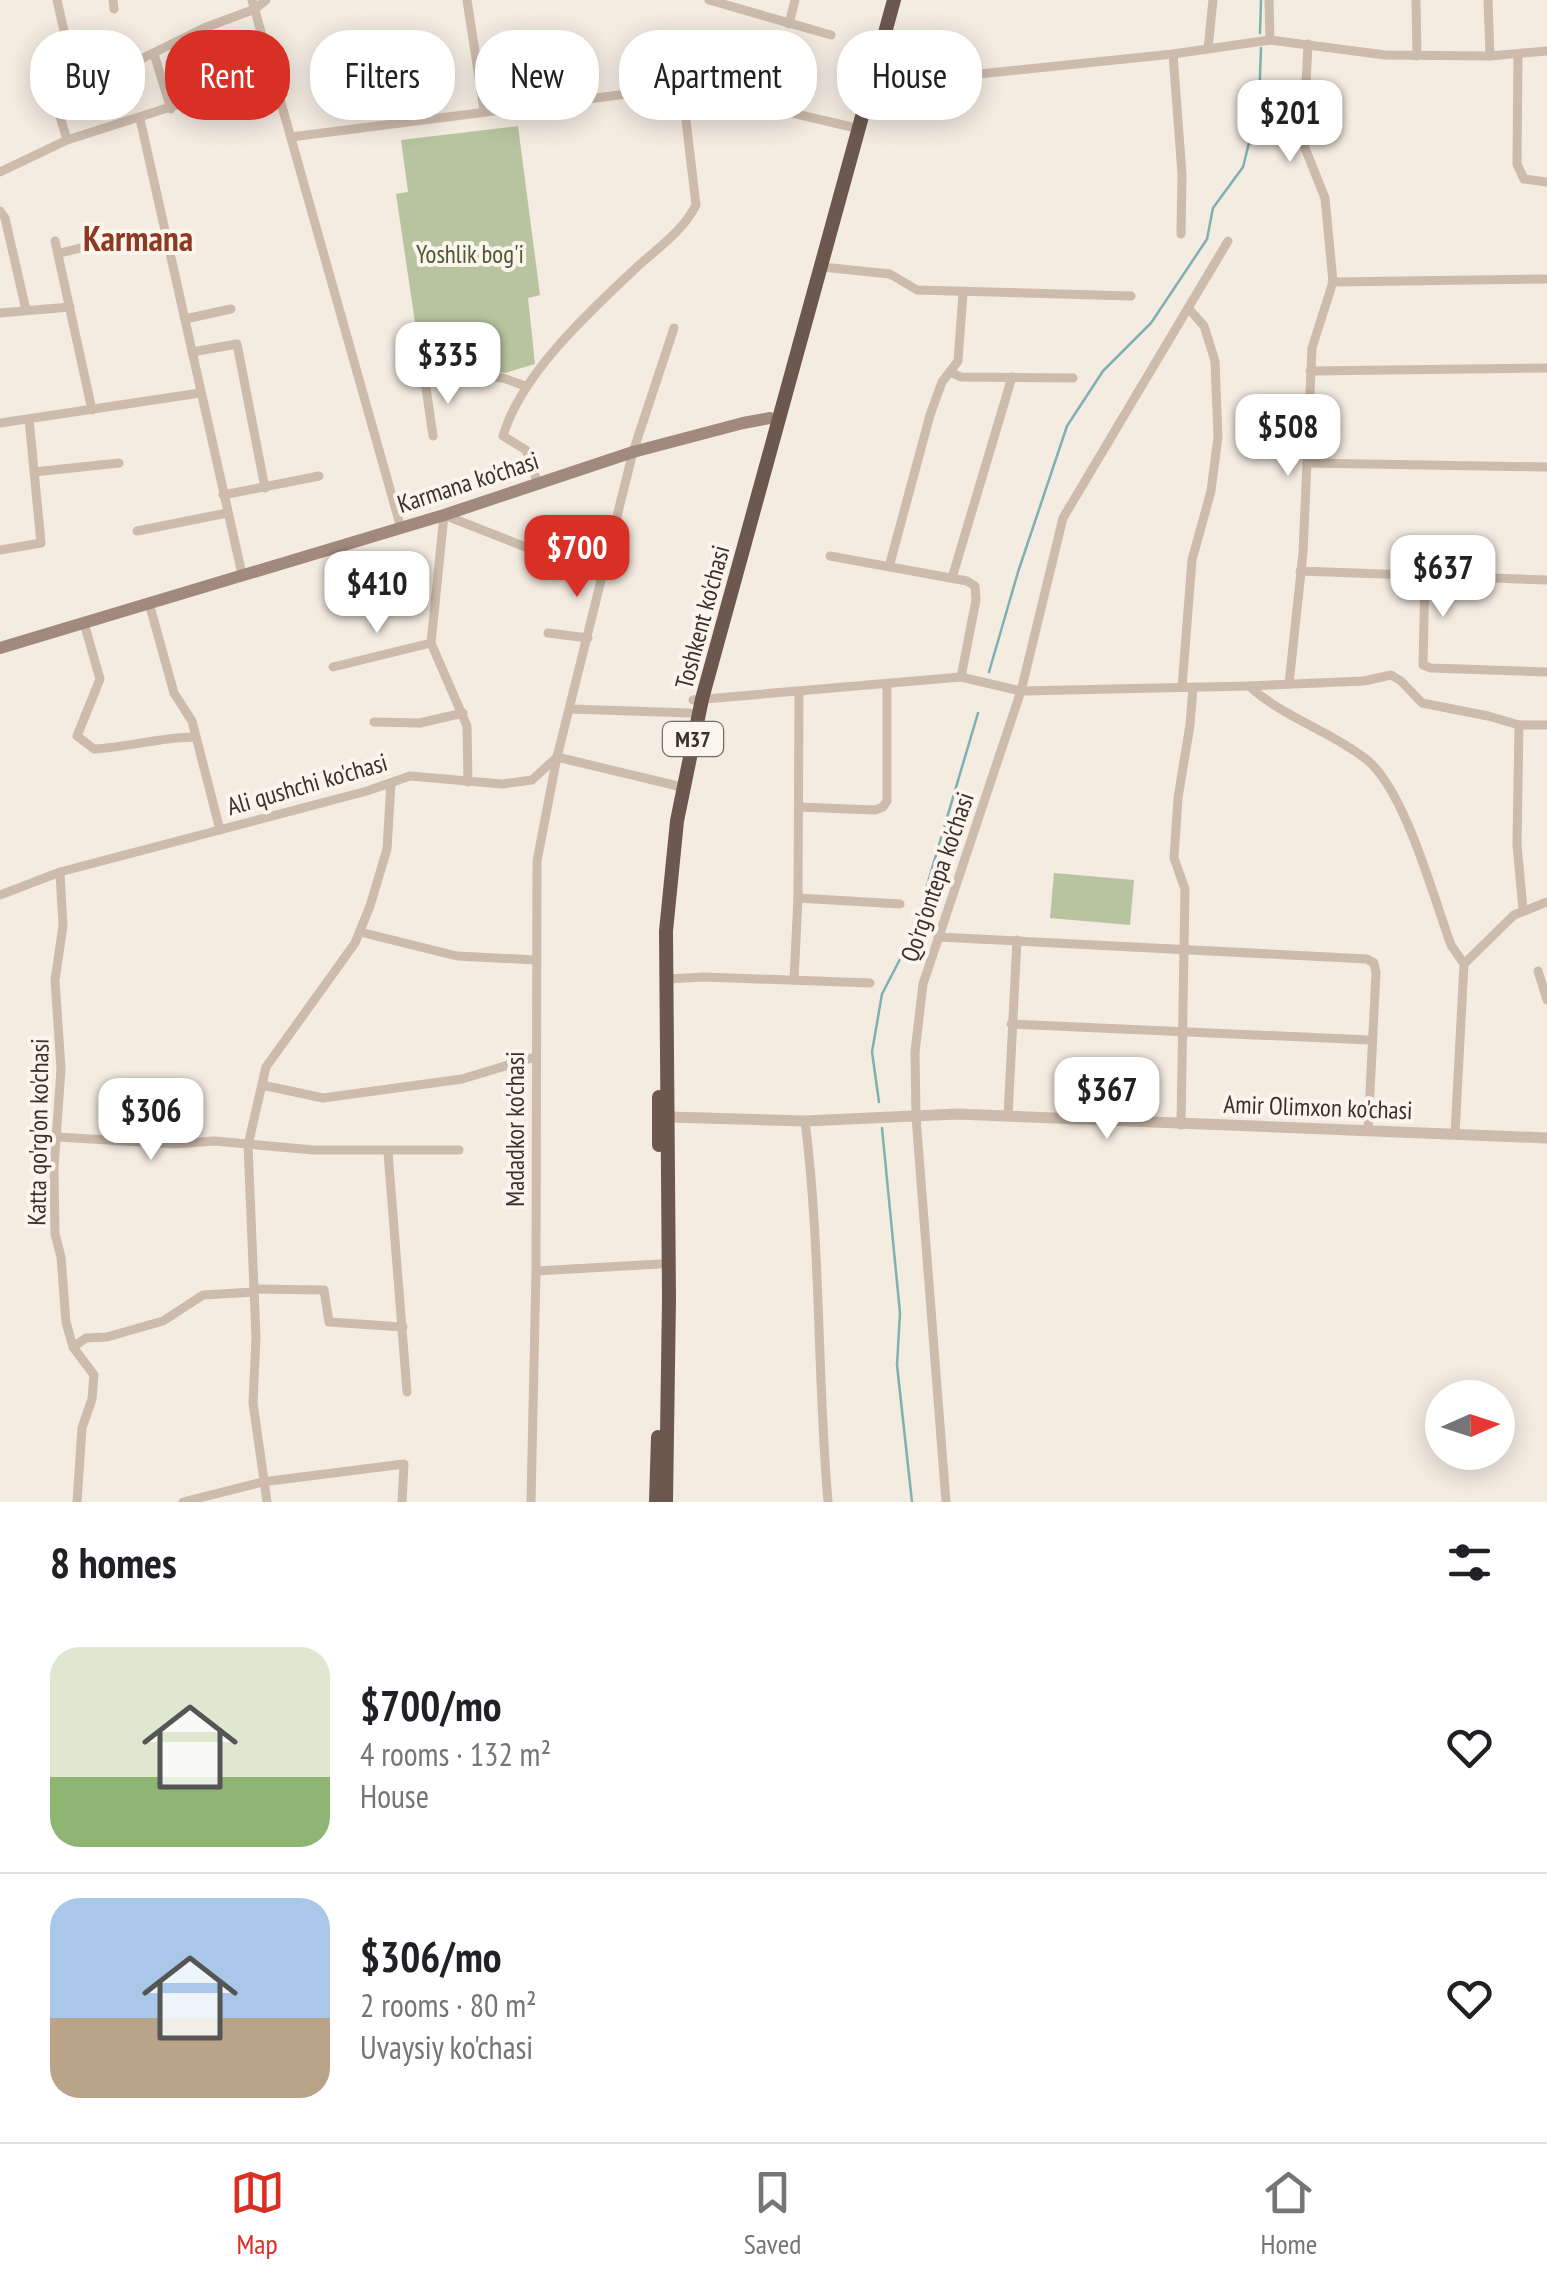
<!DOCTYPE html>
<html lang="en">
<head>
<meta charset="utf-8">
<style>
  :root { --surface:#fff; --page:#f6f6f6; --text:#202124; --muted:#757577; --line:#e0e0e0; --accent:#d93025 }
  body { margin:0; font-family:"PT Sans Narrow",sans-serif; background:var(--page); color:var(--text); height:100vh; display:flex; flex-direction:column; font-size:38px; white-space:nowrap }
  * { box-sizing:border-box; margin:0 }
  p { font-size:32px; color:var(--muted) }
  .icon { flex:none; width:55px; height:55px; fill:none; stroke:currentColor; stroke-width:2; stroke-linecap:round; stroke-linejoin:round }
  .map { position:relative; height:1502px; overflow:hidden }
  .drawer { display:flex; flex-direction:column; background:var(--surface); flex:1 }
  .drawer>* { flex:none }
  .top-card { position:absolute; left:30px; top:30px; width:1000px; height:90px; display:flex; gap:20px }
  .needle { width:65px; rotate:87deg }
  .controls { position:absolute; left:1425px; top:1380px; display:grid; gap:20px }
  .controls a { display:grid; place-items:center; width:90px; height:90px; border-radius:50%; background:var(--surface); box-shadow:0 5px 25px #0003; font-size:50px }
  .price { position:absolute; translate:-50% -85px; padding:0 22px; border-radius:20px; background:#fff; color:#222; font-size:32px; line-height:65px; filter:drop-shadow(0 2px 5px #0008) }
  .price::after { content:''; position:absolute; left:50%; top:60px; width:30px; height:22px; margin-left:-15px; background:inherit; clip-path:polygon(0 0,100% 0,50% 100%) }
  .price.current { background:var(--accent); color:#fff }
  ul { padding:0; list-style:none }
  li { display:flex; align-items:center; gap:30px; height:250px; padding:0 50px }
  li+li { border-top:2px solid var(--line) }
  li span { display:grid; place-items:center; flex:none; width:280px; height:200px; border-radius:30px; color:#555 }
  li>.icon { margin-inline-start:auto }
  span .icon { width:120px; height:120px; fill:#fffc; stroke-width:1 }
  li b { font-size:42px }
  h2 { display:flex; justify-content:space-between; align-items:center; height:120px; padding:0 50px; font-size:42px }
  .tag { padding:0 35px; border-radius:40px; background:var(--surface); box-shadow:0 5px 25px #0003; font-size:35px; line-height:90px }
  .tag.current { background:var(--accent); color:#fff }
  .tab-bar { display:flex; justify-content:space-around; align-items:center; height:140px; border-top:2px solid var(--line); background:var(--surface); font-size:28px; color:var(--muted) }
  .tab-bar a { display:grid; justify-items:center; gap:5px }
  .tab-bar .current { color:var(--accent) }
  .map>svg:first-child { display:block }
  .green { fill:#b8c4a0 }
  .lines { fill:none; stroke-linecap:round; stroke-linejoin:round }
  .stream { stroke:#7fb0b2; stroke-width:2.5 }
  .minor { stroke:#cdbbac; stroke-width:9 }
  .tertiary { stroke:#cdbbac; stroke-width:11 }
  .secondary { stroke:#a18a7d; stroke-width:12 }
  .trunk { stroke:#6c584f; stroke-width:14 }
  .labels { text-anchor:middle; stroke-width:8; stroke-linejoin:round; paint-order:stroke }
  .shield { fill:#fbf5ee; stroke:#756b66; stroke-width:2.5 }
  .shield-label { font-size:22px; font-weight:bold; fill:#3b302b }
  .park-label { font-size:25px; fill:#4a5a2e; stroke:#fbf5ee }
  .street-label { font-size:25px; fill:#3b302b; stroke:#fbf5ee }
  .district-label { font-size:35px; font-weight:bold; fill:#8c3b22; stroke:#fbf5ee }
</style>
</head>
<body>
<div class="map">
<svg width="1547" height="1502" viewBox="0 0 1547 1502">
  <rect width="100%" height="100%" fill="#f4ebe1"/>
  <g class="green">
    <polygon points="518,126 540,295 528,298 535,364 505,373 420,356 396,194 408,192 401,140"/>
    <polygon points="1054,873 1134,880 1130,925 1050,918"/>
  </g>
  <g class="lines">
    <g class="stream">
      <polyline points="1260,33 1261,0"/>
      <polyline points="989,672 1018,572 1067,426 1103,371 1151,323 1207,239 1213,208 1243,167 1259,103 1261,48"/>
      <polyline points="879,1102 872,1052 882,994 912,936 978,713"/>
      <polyline points="882,1128 900,1313 897,1365 912,1502"/>
    </g>
    <g class="minor">
      <polyline points="57,0 75,80 59,113 67,140"/>
      <polyline points="113,0 114,9"/>
      <polyline points="252,0 401,528"/>
      <polyline points="467,0 484,110"/>
      <polyline points="709,0 831,35"/>
      <polyline points="1269,0 1270,40"/>
      <polyline points="1416,0 1417,56"/>
      <polyline points="1488,0 1490,56"/>
      <polyline points="789,24 795,0"/>
      <polyline points="1208,49 1213,0"/>
      <polyline points="154,54 171,109"/>
      <polyline points="1173,54 1182,174 1181,234"/>
      <polyline points="1518,54 1517,164 1524,179 1547,182"/>
      <polyline points="139,60 204,28 255,9 266,0"/>
      <polyline points="864,81 930,79 1173,54 1270,40 1385,55 1490,56 1547,51"/>
      <polyline points="140,119 242,574"/>
      <polyline points="291,137 682,87 860,129"/>
      <polyline points="0,172 67,140 274,74"/>
      <polyline points="0,211 5,218 26,310"/>
      <polyline points="55,241 92,410"/>
      <polyline points="60,253 89,246"/>
      <polyline points="822,267 890,274 917,290 1131,296"/>
      <polyline points="1333,282 1547,279"/>
      <polyline points="0,313 70,307"/>
      <polyline points="185,319 231,309"/>
      <polyline points="192,352 237,344 265,488"/>
      <polyline points="1310,371 1547,368"/>
      <polyline points="950,372 961,377 1073,378"/>
      <polyline points="0,423 200,393"/>
      <polyline points="433,436 424,374 425,367 503,378 525,386"/>
      <polyline points="1308,463 1547,467"/>
      <polyline points="34,472 119,463"/>
      <path d="M538 484 526 450 503 436C521 374 590 311 637 267 658 248 683 231 696 205L682 87"/>
      <polyline points="223,495 319,476"/>
      <polyline points="137,531 227,513"/>
      <polyline points="0,550 41,543 29,419"/>
      <polyline points="830,556 967,581 975,586 976,600 961,677"/>
      <polyline points="889,567 930,415 942,382 958,361 963,293"/>
      <polyline points="1300,571 1547,580"/>
      <polyline points="1425,574 1423,665 1431,668 1547,672"/>
      <polyline points="952,578 1012,377"/>
      <polyline points="149,603 174,693 192,721 220,830"/>
      <path d="M84 623 100 679 77 736 94 749C129 747 161 737 196 737"/>
      <polyline points="548,633 588,638"/>
      <polyline points="333,667 431,643"/>
      <polyline points="1289,684 1303,553 1312,348 1333,282 1325,198 1303,143 1308,44"/>
      <path d="M1249 686C1284 718 1329 730 1366 759 1405 790 1433 896 1451 945L1464 964 1455 1134"/>
      <polyline points="1182,687 1192,560 1211,491 1218,437 1215,361 1204,326 1188,308"/>
      <polyline points="693,700 961,677 1021,691 1249,686 1364,681 1391,675 1401,681 1422,703 1488,716 1519,725 1547,725"/>
      <polyline points="570,709 690,713"/>
      <polyline points="374,722 420,723 463,713"/>
      <polyline points="1519,725 1517,845 1523,909"/>
      <polyline points="557,757 682,787"/>
      <polyline points="468,782 467,726 431,643 444,515 528,548"/>
      <polyline points="799,807 875,810 883,807 887,801 887,684"/>
      <polyline points="60,872 63,926 55,980 61,1069 54,1168 55,1234 61,1257 66,1322 73,1347 94,1375 92,1399 82,1428 77,1502"/>
      <polyline points="0,895 60,872 367,791 410,776 502,784 532,780 555,759"/>
      <polyline points="798,898 900,904"/>
      <polyline points="360,932 457,956 536,960"/>
      <polyline points="938,937 1367,959 1374,963 1376,973 1368,1131"/>
      <polyline points="1464,964 1514,915 1547,902"/>
      <polyline points="1538,971 1547,1000"/>
      <polyline points="667,979 704,977 870,983"/>
      <polyline points="794,980 798,898 799,693"/>
      <polyline points="1011,1024 1370,1040"/>
      <polyline points="262,1085 323,1098 462,1079 535,1057"/>
      <polyline points="1008,1116 1017,940"/>
      <path d="M805 1121C821 1247 817 1375 828 1502"/>
      <polyline points="1181,1125 1185,889 1174,858 1178,798 1190,725 1193,687"/>
      <polyline points="58,1137 174,1144 214,1141 313,1150 459,1150"/>
      <polyline points="388,1152 407,1392"/>
      <polyline points="536,1271 660,1264"/>
      <polyline points="254,1289 324,1290 329,1322 403,1327"/>
      <polyline points="73,1347 86,1338 107,1337 163,1321 203,1295 254,1292"/>
      <polyline points="183,1502 262,1482 404,1464 402,1502"/>
      <polyline points="267,1502 253,1403 256,1337 248,1145 266,1067 355,943 370,906 387,849 391,783"/>
      <polyline points="531,1502 536,1271 537,861 557,757 633,452 674,328"/>
      <polyline points="946,1502 916,1117 915,1052 923,984 1021,691 1063,518 1228,241"/>
    </g>
    <polyline class="tertiary" points="669,1117 805,1121 957,1114 1547,1138"/>
    <polyline class="secondary" points="0,648 444,515 633,452 743,423 770,418 778,421"/>
    <g class="trunk">
      <polyline points="659,1097 659,1145"/>
      <polyline points="656,1502 658,1437"/>
      <polyline points="666,1502 669,1298 666,931 677,821 702,699 894,0"/>
    </g>
  </g>
  <g class="labels">
    <rect class="shield" x="663" y="722" width="60" height="34" rx="8"/>
    <g class="shield-label">
      <text x="693" y="747">M37</text>
    </g>
    <g class="park-label">
      <text x="470" y="263">Yoshlik bog'i</text>
    </g>
    <g class="street-label">
      <text transform="translate(468 482) rotate(-18)" y="9">Karmana ko'chasi</text>
      <text transform="translate(702 617) rotate(-75)" y="9">Toshkent ko'chasi</text>
      <text transform="translate(307 784) rotate(-16)" y="9">Ali qushchi ko'chasi</text>
      <text transform="translate(937 877) rotate(-71)" y="9">Qo'rg'ontepa ko'chasi</text>
      <text transform="translate(1318 1107) rotate(2)" y="9">Amir Olimxon ko'chasi</text>
      <text transform="translate(515 1129) rotate(-90)" y="9">Madadkor ko'chasi</text>
      <text transform="translate(38 1132) rotate(-89)" y="9">Katta qo'rg'on ko'chasi</text>
    </g>
    <g class="district-label">
      <text x="138" y="251">Karmana</text>
    </g>
  </g>
</svg>
<div class="controls">
<a><svg class="needle" viewBox="-14 -14 28 28"><path d="M0-13l5 13h-10z" fill="#e53935"/><path d="M0 13l5-13h-10z" fill="#757577"/></svg></a>
</div>
<b class="price" style="left:1290px;top:165px">$201</b>
<b class="price" style="left:448px;top:407px">$335</b>
<b class="price" style="left:1288px;top:479px">$508</b>
<b class="price current" style="left:577px;top:600px">$700</b>
<b class="price" style="left:1443px;top:620px">$637</b>
<b class="price" style="left:377px;top:636px">$410</b>
<b class="price" style="left:1107px;top:1142px">$367</b>
<b class="price" style="left:151px;top:1163px">$306</b>
<div class="top-card">
<a class="tag">Buy</a>
<a class="tag current">Rent</a>
<a class="tag">Filters</a>
<a class="tag">New</a>
<a class="tag">Apartment</a>
<a class="tag">House</a>
</div>
</div>
<section class="drawer">
<h2>8 homes<svg class="icon" aria-label="filters" viewBox="0 0 24 24"><path d="M4 7h16M4 17h16"/><circle cx="9" cy="7" r="2"/><circle cx="15" cy="17" r="2"/></svg></h2>
<ul>
<li><span style="background:linear-gradient(#dfe7d0 65%,#8fb573 0)"><svg class="icon" aria-label="home" viewBox="0 0 24 24"><path d="M3 11l9-7 9 7M6 9v11h12V9"/></svg></span><div><b>$700/mo</b><p>4 rooms · 132 m²</p><p>House</p></div><svg class="icon" aria-label="heart" viewBox="0 0 24 24"><path d="M12 20l-8-8c-3-5 5-10 8-4 3-6 11-1 8 4z"/></svg></li>
<li><span style="background:linear-gradient(#a9c7e8 60%,#b9a48a 0)"><svg class="icon" aria-label="home" viewBox="0 0 24 24"><path d="M3 11l9-7 9 7M6 9v11h12V9"/></svg></span><div><b>$306/mo</b><p>2 rooms · 80 m²</p><p>Uvaysiy ko'chasi</p></div><svg class="icon" aria-label="heart" viewBox="0 0 24 24"><path d="M12 20l-8-8c-3-5 5-10 8-4 3-6 11-1 8 4z"/></svg></li>
</ul>
</section>
<nav class="tab-bar">
<a class="current"><svg class="icon" aria-label="map" viewBox="0 0 24 24"><path d="M3 6l6-2 6 2 6-2v14l-6 2-6-2-6 2zM9 4v14M15 6v14"/></svg>Map</a>
<a><svg class="icon" aria-label="saved" viewBox="0 0 24 24"><path d="M7 4h10v16l-5-4-5 4z"/></svg>Saved</a>
<a><svg class="icon" aria-label="home" viewBox="0 0 24 24"><path d="M3 11l9-7 9 7M6 9v11h12V9"/></svg>Home</a>
</nav>
</body>
</html>
